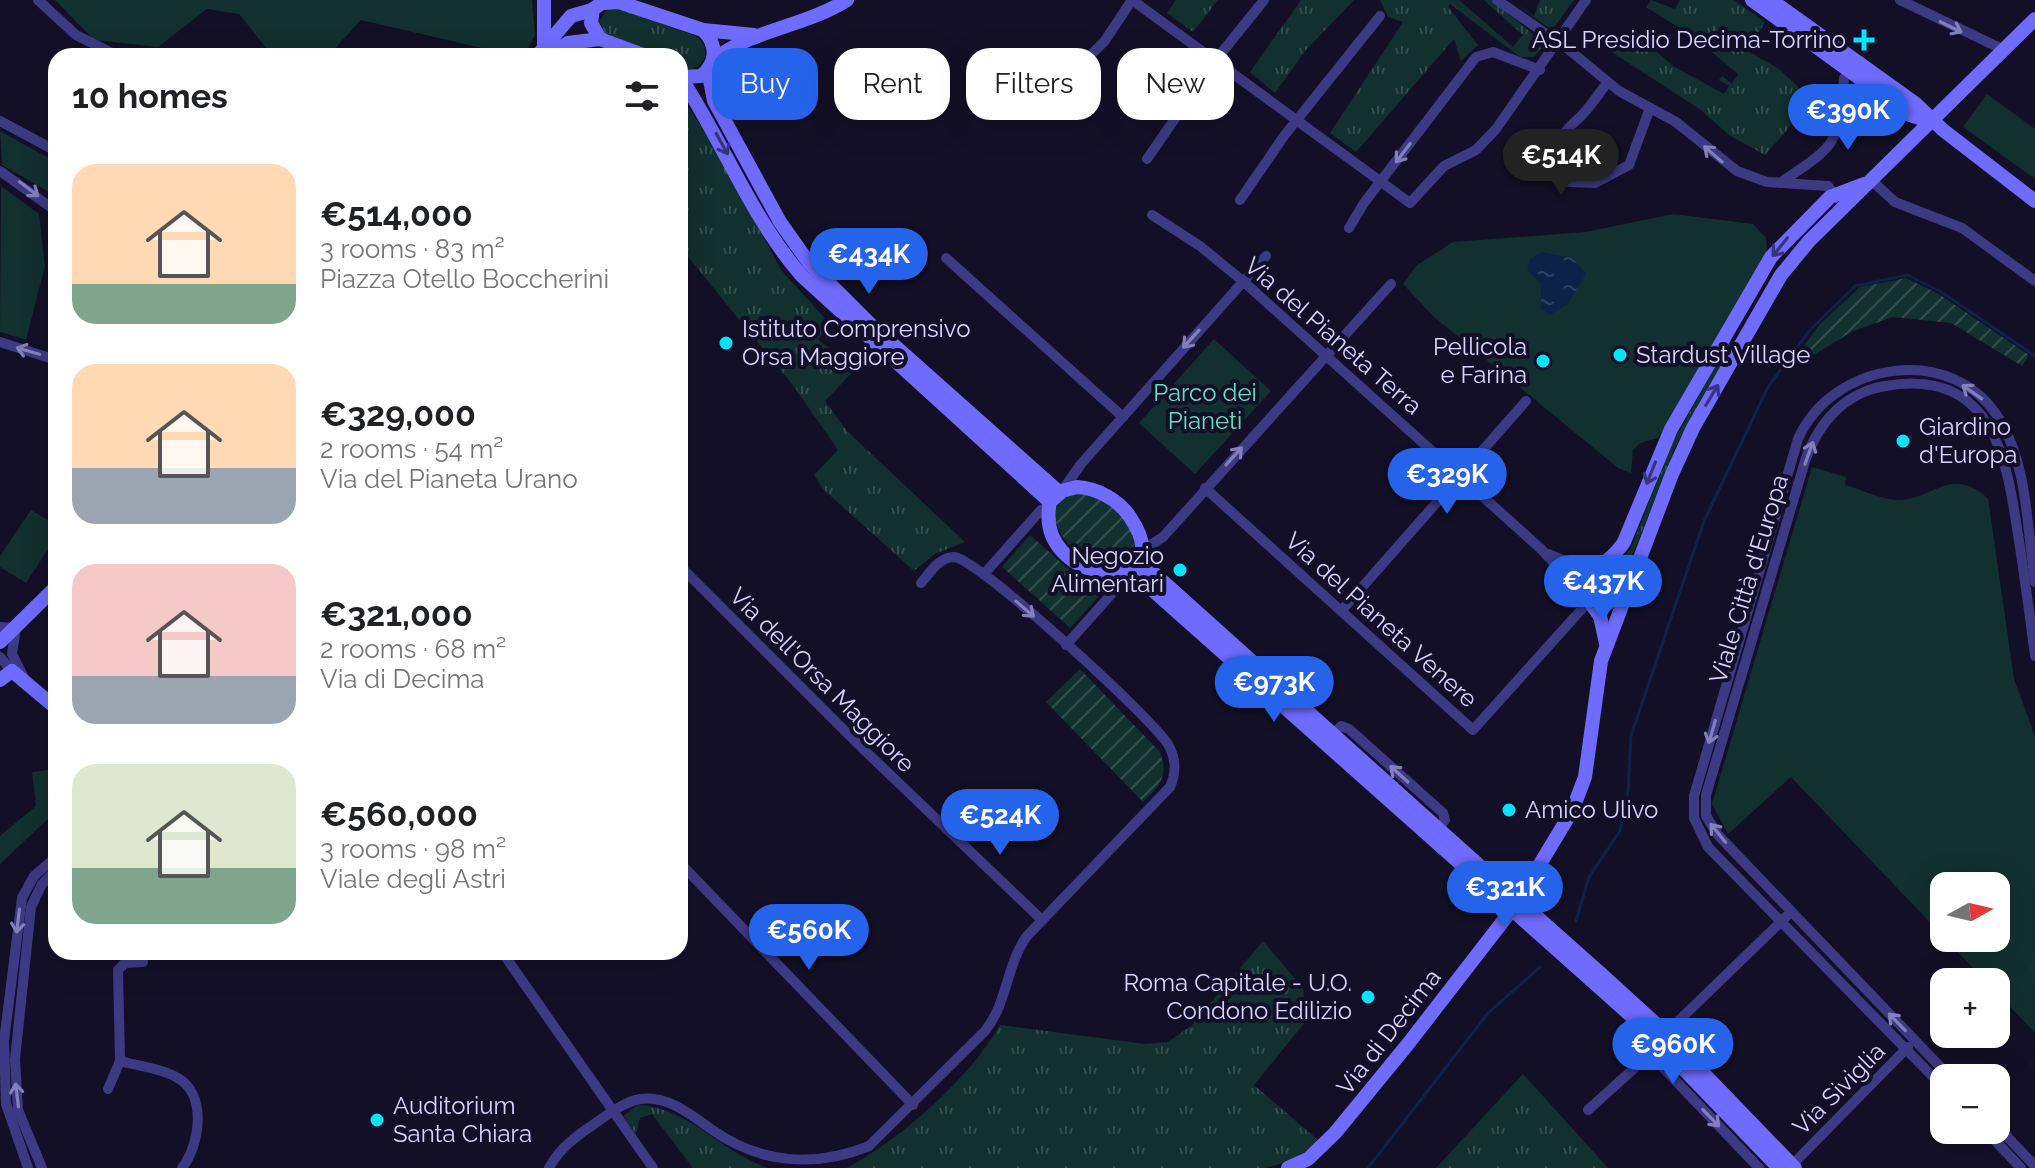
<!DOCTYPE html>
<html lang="en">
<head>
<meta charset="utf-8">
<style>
  :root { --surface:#fff; --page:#f2f2f2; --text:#202124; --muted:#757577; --accent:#2563eb }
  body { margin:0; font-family:Raleway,sans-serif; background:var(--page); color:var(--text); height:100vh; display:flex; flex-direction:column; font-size:30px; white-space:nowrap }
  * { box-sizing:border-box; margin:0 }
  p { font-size:26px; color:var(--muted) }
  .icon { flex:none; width:44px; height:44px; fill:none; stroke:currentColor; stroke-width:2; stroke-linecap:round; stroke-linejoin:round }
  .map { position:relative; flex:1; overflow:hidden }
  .drawer { position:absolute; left:48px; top:48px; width:640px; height:912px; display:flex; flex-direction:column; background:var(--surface); border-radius:24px; box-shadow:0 8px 32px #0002 }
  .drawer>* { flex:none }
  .guide { position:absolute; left:712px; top:48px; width:760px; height:72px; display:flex; gap:16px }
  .needle { width:52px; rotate:82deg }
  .controls { position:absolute; left:1930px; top:872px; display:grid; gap:16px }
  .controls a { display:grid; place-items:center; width:80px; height:80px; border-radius:16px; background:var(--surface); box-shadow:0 8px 32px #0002; font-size:40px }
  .price { position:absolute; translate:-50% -68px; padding:0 18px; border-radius:28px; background:var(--accent); color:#fff; font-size:26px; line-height:52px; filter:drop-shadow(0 2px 4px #0008) }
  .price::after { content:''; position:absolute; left:50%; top:48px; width:24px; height:18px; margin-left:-12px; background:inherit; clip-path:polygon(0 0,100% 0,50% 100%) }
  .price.active { background:#222; color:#fff }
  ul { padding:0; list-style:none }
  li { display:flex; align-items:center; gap:24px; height:200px; padding:0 24px }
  li span { display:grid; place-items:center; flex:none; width:224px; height:160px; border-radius:24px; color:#555 }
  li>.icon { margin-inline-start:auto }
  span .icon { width:96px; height:96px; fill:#fffc; stroke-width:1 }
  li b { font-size:34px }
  h2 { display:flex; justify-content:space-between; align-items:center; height:96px; padding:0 24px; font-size:34px }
  .pill { padding:0 28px; border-radius:24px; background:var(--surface); box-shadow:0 8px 32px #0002; font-size:28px; line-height:72px }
  .pill.active { background:var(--accent); color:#fff }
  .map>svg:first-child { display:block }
  .grass { fill:url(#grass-tufts) }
  .park { fill:#12302f }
  .garden { fill:url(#garden-furrows) }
  .water { fill:url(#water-ripples) }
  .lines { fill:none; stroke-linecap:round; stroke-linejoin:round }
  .stream { stroke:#0c2248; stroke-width:3 }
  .street { stroke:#3d3a85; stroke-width:10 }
  .secondary { stroke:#6f6bff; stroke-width:14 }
  .secondary-bridge { stroke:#6f6bff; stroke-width:14 }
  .oneway { stroke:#837fbc }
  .oneway2 { stroke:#38347d }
  .poi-dot { fill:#00e5ff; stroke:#130f26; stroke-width:3 }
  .labels { text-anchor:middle; stroke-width:8; stroke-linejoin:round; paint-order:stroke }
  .poi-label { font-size:24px; fill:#d9d4ff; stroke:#130f26; text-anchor:start }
  .street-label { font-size:24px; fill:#d9d4ff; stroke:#130f26 }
  .park-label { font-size:24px; fill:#5fe0c0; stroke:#130f26 }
</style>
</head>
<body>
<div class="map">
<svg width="2035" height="1168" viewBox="0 0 2035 1168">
  <defs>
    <pattern id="grass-tufts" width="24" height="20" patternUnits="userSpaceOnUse" patternTransform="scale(2)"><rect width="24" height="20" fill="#12302f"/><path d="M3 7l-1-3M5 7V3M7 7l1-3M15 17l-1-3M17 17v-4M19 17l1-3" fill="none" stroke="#344d4e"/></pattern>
    <pattern id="garden-furrows" width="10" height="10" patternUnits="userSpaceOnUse" patternTransform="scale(2)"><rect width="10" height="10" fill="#12302f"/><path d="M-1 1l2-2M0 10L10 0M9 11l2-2" fill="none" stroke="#344d4e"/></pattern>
    <pattern id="water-ripples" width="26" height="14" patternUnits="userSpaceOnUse" patternTransform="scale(2)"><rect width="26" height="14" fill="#0c2248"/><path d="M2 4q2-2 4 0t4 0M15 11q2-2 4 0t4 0" fill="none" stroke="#2f4163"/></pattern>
  </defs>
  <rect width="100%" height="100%" fill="#130f26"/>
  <g class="grass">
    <polygon points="1176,0 1218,0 1193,32 1167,13"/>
    <polygon points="1301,0 1354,0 1305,51 1275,93 1250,72"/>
    <polygon points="1380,0 1459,0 1513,47 1523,35 1484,0 1491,0 1545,44 1534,57 1520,57 1450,4 1448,7 1478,45 1461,61 1454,39 1356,152 1330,133 1403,22 1388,17"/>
    <polygon points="1511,0 1534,16 1540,0 1574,0 1555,26 1549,28"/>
    <polygon points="1651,0 1675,9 1680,0 1734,0 1765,22 1748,51 1779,69 1808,96 1788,129 1765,155 1729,135 1701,110 1607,49 1632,30 1673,66 1724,94 1729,86 1719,80 1722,76 1732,84 1738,74 1694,37 1646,7"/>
    <path d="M608 9H620L698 37C713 54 703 71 681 70L680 56C655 56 631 42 606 36L599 21Z"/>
    <polygon points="680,95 709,138 782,271 831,325 818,339 842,359 852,351 863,361 825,401 847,431 965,542 935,554 914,571 823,489 814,475 838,450 795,388 680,247"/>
    <path d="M1734 341V346L1676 445 1617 594 1599 597 1593 587C1599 569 1620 565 1631 548L1672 444 1729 342Z"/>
    <path d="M1263 941 1303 988 1306 1021 1254 1085 1318 1140C1303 1156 1288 1162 1266 1168H847C902 1138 969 1079 1000 1025L1145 1044 1168 1042 1192 1025Z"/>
    <polygon points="1523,1074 1608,1168 1436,1168"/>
    <path d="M638 1105C688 1107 721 1152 768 1168H693L652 1114 640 1118 636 1134 623 1116Z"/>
  </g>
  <g class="park">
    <polygon points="55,0 532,0 535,35 524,56 516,56 361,20 328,56 267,56 267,49 239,14 207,9 158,47 94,40"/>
    <polygon points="1987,94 2035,129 2035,179 1963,127"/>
    <polygon points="0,131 56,162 56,196 2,165"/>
    <polygon points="1,186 39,214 45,266 26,340 0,332"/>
    <polygon points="1673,214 1753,224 1766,238 1767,250 1658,438 1640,443 1633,450 1631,473 1618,468 1433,316 1403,284 1417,265 1453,242 1586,232"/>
    <polygon points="1214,339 1271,391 1195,474 1139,423"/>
    <path d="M1812 467 1846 477 1845 485C1861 489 1884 501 1900 500 1937 497 1950 466 1988 498L2014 679 2035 736V1033L1996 992V982H1986L1945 938H1996V886H1944V937L1791 777 1728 834 1712 804Z"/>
    <polygon points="31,510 56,525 56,537 26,583 0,567 0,556"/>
    <polygon points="56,769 56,790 49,796 53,814 0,864 0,836 36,806 32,772"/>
  </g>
  <g class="garden">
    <polygon points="1906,278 1939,294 2029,355 2022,366 1951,323 1893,317 1853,331 1809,358 1800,351 1820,324 1860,287"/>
    <path d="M1074 493C1103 494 1131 516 1134 545L1123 565 1092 566C1071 551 1031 510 1074 493Z"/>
    <polygon points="1030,535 1099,596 1070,628 1002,567"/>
    <path d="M1080 669 1160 752C1169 776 1160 786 1143 802L1046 702Z"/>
  </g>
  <polygon class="water" points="1542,252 1573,258 1586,274 1568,304 1550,315 1541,309 1541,284 1527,270 1530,259"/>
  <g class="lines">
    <g class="stream">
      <polyline points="1576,921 1589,877 1620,831 1628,792 1631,736 1704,521 1768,387 1810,330 1855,286 1907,275 1940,291 2035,356"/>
      <polyline points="1368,1168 1488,1013 1540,967"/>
    </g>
    <g class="street">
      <polyline points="38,0 76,35 118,56"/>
      <polyline points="1132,0 1410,203 1444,166 1476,150 1496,129 1586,0"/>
      <polyline points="1497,0 1568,49 1619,91 1676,122 1737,171 1767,182 1828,186 1838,199"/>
      <polyline points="1900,0 2004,50"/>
      <path d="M1608 82C1598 94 1590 108 1579 118 1558 137 1539 158 1569 182L1595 183 1629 165 1650 108"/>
      <polyline points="1049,95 1104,42 1132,0"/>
      <polyline points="0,121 56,151"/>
      <polyline points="1147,159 1215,61 1264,0"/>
      <polyline points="0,171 52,208 56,207"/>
      <polyline points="1871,180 1895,202 1962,228 2035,281"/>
      <path d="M1780 183C1837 144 1838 147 1844 78"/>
      <polyline points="1240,200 1284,136 1380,16"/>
      <polyline points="1152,215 1200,246 1244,282 1541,549 1585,596"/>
      <polyline points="1349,228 1364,203 1476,57 1493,52 1540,70"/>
      <polyline points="946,258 1123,417"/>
      <polyline points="0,342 56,360"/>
      <polyline points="1205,488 1473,730 1589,601"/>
      <polyline points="1062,491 1081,464 1266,256"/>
      <polyline points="1141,551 1163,537 1391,284"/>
      <polyline points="1549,554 1572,564 1598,566"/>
      <polyline points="680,566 859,745 1042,920"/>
      <polyline points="985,573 1041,510 1049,507"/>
      <polyline points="1342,610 1526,401"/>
      <polyline points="0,627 16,628 12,654 24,678"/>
      <polyline points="1066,645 1124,580 1128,571"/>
      <polyline points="0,657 12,671"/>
      <polyline points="1332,735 1341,726 1349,729 1443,813 1445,820 1438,829"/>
      <polyline points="680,863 913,1105"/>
      <polyline points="502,952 653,1168"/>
      <path d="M143 962 125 963 118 970 120 1061C138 1066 160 1068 176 1077 208 1093 200 1145 182 1168"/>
      <polyline points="1665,1034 1791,912"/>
      <polyline points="1652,1037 1650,1054 1759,1168"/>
      <path d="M1951 1078 1718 835 1706 816V795L1805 461C1818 423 1844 393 1885 386 1995 367 2007 461 2019 541 2025 579 2030 617 2035 656"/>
      <path d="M1944 1088 1708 847 1694 818V796L1798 439C1832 361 1955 341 2001 422 2028 468 2027 530 2035 582"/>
      <polyline points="108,1089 120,1061"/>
      <polyline points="1588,1110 1650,1054"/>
      <polyline points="1996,1125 2035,1166"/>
      <polyline points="1985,1130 2021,1168"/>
      <polyline points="1792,1165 1908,1047"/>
      <polyline points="28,1168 6,1104 4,1041 22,898 34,876 56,857"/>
      <polyline points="42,1168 18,1110 15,1059 31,907 42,884 56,870"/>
      <path d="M549 1168C560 1147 578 1135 597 1122 610 1113 624 1102 640 1099 667 1095 690 1114 711 1129 760 1164 815 1168 869 1146L985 1031C1008 1002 1006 965 1027 936L1170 787C1176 774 1176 759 1169 746 1154 719 977 558 954 557 939 557 930 573 921 583"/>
    </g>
    <g class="secondary">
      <polyline points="544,0 544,45"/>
      <polyline points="1752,0 1910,115 1932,122"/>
      <polyline points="1771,0 1916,104 1943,130 2035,201"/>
      <polyline points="537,56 571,16 592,10"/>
      <polyline points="546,56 568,43 600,39"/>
      <polyline points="646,56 600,39 591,23 593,9 602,3 619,2 703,30 754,35"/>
      <path d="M713 60C753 29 804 27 847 0"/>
      <polyline points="708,70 714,101 780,222 809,263 869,323 1060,493"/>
      <path d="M680 77 701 76C717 63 718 45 703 30"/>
      <path d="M681 78C723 142 751 217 801 275L1050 502"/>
      <path d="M1077 487C1097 488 1119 500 1130 517 1185 599 1032 587 1050 502L1062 491Z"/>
      <polyline points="1139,560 1454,843"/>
      <polyline points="1130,570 1444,849"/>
      <path d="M1625 594 1608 603 1589 601 1585 596C1587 567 1611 564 1624 542L1671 429 1771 257 1830 197 1864 184"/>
      <polyline points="1589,601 1600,616 1606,643"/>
      <polyline points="0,642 56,587"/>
      <polyline points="0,680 12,671 56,708"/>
      <polyline points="1600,973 1656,1024 1795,1168"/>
      <polyline points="1591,980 1638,1022 1779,1168"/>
      <polyline points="1288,1168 1308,1159 1335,1133 1408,1044 1514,907 1572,811 1585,777 1601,661 1672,474 1693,428 1781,275 1809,241 2035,19"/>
    </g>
    <g class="secondary-bridge">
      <polyline points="1454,843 1600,973"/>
      <polyline points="1444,849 1591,980"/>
    </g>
  </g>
  <defs><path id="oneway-shaft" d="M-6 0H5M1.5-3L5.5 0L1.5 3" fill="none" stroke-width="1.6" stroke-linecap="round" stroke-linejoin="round" transform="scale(2)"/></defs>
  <g class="oneway">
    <use href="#oneway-shaft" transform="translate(1951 27) rotate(26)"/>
    <use href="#oneway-shaft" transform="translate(1403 153) rotate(127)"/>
    <use href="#oneway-shaft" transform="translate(1713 154) rotate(-139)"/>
    <use href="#oneway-shaft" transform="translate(29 189) rotate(37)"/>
    <use href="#oneway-shaft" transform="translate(1191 339) rotate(132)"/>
    <use href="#oneway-shaft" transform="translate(28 351) rotate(-164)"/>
    <use href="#oneway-shaft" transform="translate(1972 392) rotate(-145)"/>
    <use href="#oneway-shaft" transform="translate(1809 453) rotate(-70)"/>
    <use href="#oneway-shaft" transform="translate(1234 456) rotate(-48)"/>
    <use href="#oneway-shaft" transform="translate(1025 609) rotate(41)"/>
    <use href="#oneway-shaft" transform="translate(1712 732) rotate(106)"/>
    <use href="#oneway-shaft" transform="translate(1399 774) rotate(-138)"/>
    <use href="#oneway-shaft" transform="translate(1718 833) rotate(-129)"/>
    <use href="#oneway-shaft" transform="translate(18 921) rotate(97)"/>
    <use href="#oneway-shaft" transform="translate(1897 1022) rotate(-134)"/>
    <use href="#oneway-shaft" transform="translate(17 1095) rotate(-97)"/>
    <use href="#oneway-shaft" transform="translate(1711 1118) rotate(46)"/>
  </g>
  <g class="oneway2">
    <use href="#oneway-shaft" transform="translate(722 144) rotate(61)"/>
    <use href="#oneway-shaft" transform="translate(1780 247) rotate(129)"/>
    <use href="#oneway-shaft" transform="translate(1712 395) rotate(-59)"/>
    <use href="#oneway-shaft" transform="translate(1651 473) rotate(112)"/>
  </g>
  <g class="poi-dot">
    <path d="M1860 28h8v8h8v8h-8v8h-8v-8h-8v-8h8z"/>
    <circle cx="726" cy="343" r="8"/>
    <circle cx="1620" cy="355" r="8"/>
    <circle cx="1543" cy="361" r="8"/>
    <circle cx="1903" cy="441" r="8"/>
    <circle cx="1180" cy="570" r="8"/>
    <circle cx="1509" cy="810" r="8"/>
    <circle cx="1368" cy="997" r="8"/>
    <circle cx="377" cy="1120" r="8"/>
  </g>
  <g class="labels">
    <g class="poi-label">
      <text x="1846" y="48" text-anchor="end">ASL Presidio Decima-Torrino</text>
      <text x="742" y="337">Istituto Comprensivo<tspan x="742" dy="28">Orsa Maggiore</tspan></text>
      <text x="1527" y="355" text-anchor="end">Pellicola<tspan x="1527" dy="28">e Farina</tspan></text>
      <text x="1636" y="363">Stardust Village</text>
      <text x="1919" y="435">Giardino<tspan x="1919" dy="28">d'Europa</tspan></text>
      <text x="1164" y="564" text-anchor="end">Negozio<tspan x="1164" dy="28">Alimentari</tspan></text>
      <text x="1525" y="818">Amico Ulivo</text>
      <text x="1352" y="991" text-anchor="end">Roma Capitale - U.O.<tspan x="1352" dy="28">Condono Edilizio</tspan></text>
      <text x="393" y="1114">Auditorium<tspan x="393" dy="28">Santa Chiara</tspan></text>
    </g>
    <g class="street-label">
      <text transform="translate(1333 336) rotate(41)" y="8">Via del Pianeta Terra</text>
      <text transform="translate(1749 579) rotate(-73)" y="8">Viale Città d'Europa</text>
      <text transform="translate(1381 620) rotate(42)" y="8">Via del Pianeta Venere</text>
      <text transform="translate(822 680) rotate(45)" y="8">Via dell'Orsa Maggiore</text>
      <text transform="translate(1389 1032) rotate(-52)" y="8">Via di Decima</text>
      <text transform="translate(1839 1089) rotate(-45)" y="8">Via Siviglia</text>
    </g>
    <g class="park-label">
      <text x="1205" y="401">Parco dei<tspan x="1205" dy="28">Pianeti</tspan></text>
    </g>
  </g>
</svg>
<div class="controls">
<a><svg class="needle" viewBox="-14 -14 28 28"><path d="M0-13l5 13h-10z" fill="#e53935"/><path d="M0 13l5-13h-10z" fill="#757577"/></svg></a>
<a>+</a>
<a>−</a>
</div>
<b class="price" style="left:1848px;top:152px">€390K</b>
<b class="price active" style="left:1561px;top:197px">€514K</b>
<b class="price" style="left:869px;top:296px">€434K</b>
<b class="price" style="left:1447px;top:516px">€329K</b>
<b class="price" style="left:1603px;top:623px">€437K</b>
<b class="price" style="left:1274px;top:724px">€973K</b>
<b class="price" style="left:1000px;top:857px">€524K</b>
<b class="price" style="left:1505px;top:929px">€321K</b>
<b class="price" style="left:809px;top:972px">€560K</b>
<b class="price" style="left:1673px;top:1086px">€960K</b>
<div class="guide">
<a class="pill active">Buy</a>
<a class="pill">Rent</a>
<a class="pill">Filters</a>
<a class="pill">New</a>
</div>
<section class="drawer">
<h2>10 homes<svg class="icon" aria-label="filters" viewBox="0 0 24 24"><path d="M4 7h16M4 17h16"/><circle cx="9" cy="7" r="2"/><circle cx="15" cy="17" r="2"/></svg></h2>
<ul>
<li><span style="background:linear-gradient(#ffd9b3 75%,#7fa58c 0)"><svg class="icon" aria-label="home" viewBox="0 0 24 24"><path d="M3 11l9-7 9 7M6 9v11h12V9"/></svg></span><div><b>€514,000</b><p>3 rooms · 83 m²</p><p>Piazza Otello Boccherini</p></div></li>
<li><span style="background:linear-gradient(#ffd9b3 65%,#9aa5b1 0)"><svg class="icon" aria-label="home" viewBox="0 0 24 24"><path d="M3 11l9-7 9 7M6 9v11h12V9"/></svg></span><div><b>€329,000</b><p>2 rooms · 54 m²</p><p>Via del Pianeta Urano</p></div></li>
<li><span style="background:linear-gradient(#f6c9c9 70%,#9aa5b1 0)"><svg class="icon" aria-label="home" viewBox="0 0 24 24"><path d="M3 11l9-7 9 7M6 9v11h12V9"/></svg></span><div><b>€321,000</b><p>2 rooms · 68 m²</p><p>Via di Decima</p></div></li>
<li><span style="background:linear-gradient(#dfe7d0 65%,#7fa58c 0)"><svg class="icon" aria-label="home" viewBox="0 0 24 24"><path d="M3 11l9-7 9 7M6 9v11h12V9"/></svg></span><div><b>€560,000</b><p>3 rooms · 98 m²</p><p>Viale degli Astri</p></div></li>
</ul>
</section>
</div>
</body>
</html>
